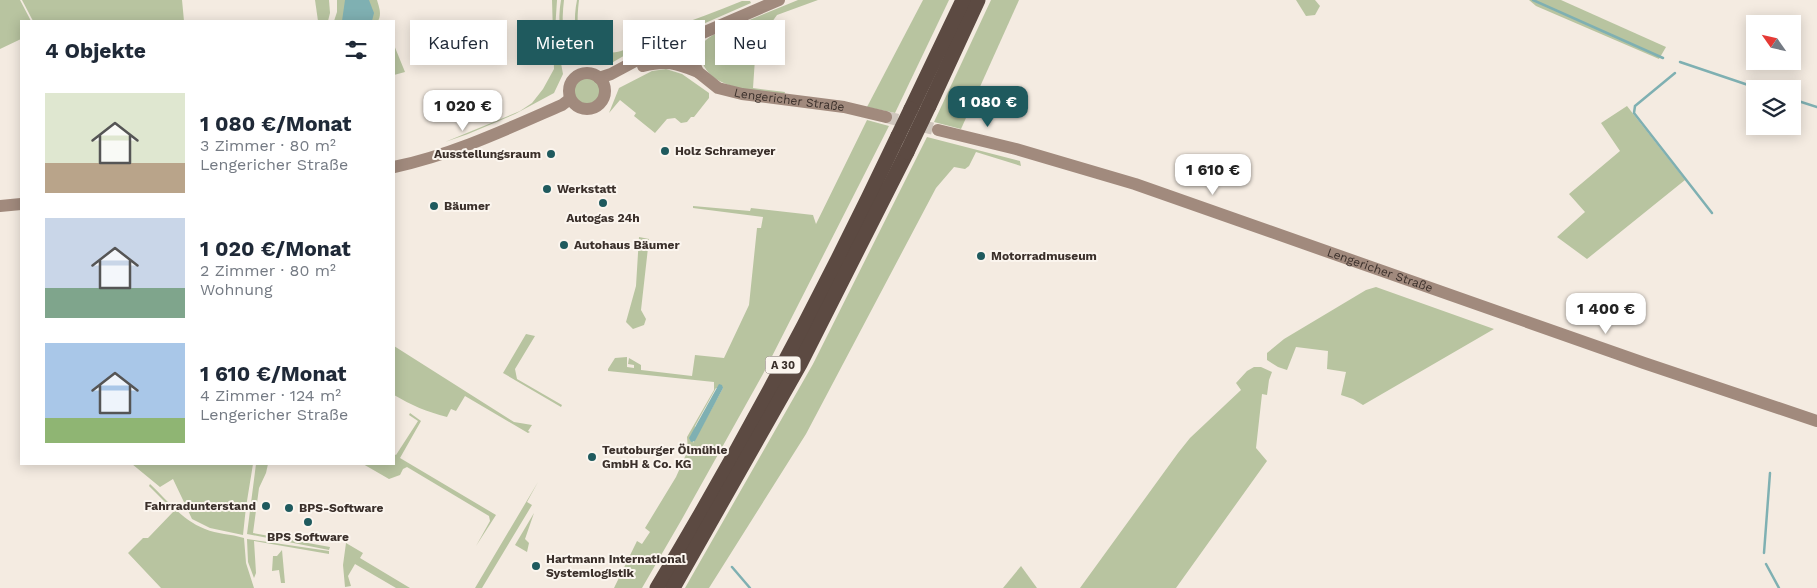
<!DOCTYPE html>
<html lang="de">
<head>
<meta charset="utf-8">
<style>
  :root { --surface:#fff; --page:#f6f6f7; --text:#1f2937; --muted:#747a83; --accent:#1f5a5e }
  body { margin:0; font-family:"Work Sans",sans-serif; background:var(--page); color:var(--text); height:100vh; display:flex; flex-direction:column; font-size:19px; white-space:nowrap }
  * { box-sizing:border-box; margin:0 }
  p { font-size:16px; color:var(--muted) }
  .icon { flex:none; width:28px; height:28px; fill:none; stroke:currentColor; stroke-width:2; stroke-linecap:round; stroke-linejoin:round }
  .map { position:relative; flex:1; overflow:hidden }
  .drawer { position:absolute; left:20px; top:20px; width:375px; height:445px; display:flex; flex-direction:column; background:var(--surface); border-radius:0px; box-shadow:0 2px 12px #0003 }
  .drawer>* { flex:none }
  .guide { position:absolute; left:410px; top:20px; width:475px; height:45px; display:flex; gap:10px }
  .needle { width:32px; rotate:304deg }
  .controls { position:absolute; left:1746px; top:15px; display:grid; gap:10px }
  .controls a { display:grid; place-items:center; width:55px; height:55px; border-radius:0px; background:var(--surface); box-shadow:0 2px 12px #0003; font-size:25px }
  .price { position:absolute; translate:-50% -42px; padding:0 11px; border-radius:10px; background:#fff; color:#222; font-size:16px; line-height:32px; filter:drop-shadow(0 1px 2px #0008) }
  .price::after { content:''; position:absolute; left:50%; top:30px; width:15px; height:11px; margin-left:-8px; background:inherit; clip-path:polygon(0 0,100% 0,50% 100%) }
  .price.on { background:var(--accent); color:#fff }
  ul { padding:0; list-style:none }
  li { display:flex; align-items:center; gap:15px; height:125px; padding:0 25px }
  li span { display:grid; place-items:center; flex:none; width:140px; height:100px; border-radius:0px; color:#555 }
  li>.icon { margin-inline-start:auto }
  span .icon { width:60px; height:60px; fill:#fffc; stroke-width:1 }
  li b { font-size:21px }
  h2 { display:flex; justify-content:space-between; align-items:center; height:60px; padding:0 25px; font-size:21px }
  .chip { padding:0 18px; border-radius:0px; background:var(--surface); box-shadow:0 2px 12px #0003; font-size:18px; line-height:45px }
  .chip.on { background:var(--accent); color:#fff }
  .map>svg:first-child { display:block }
  .green { fill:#b8c4a0; fill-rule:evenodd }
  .water { fill:#7fb0b2 }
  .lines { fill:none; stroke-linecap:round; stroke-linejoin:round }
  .stream { stroke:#7fb0b2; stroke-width:2.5 }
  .secondary-tunnel { stroke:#cfc6bd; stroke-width:12; stroke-dasharray:12 6; stroke-linecap:butt }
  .secondary { stroke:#a18a7d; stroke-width:12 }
  .highway { stroke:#5c4a42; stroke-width:15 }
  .highway-bridge { stroke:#5c4a42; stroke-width:15 }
  .poi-dot { fill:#1f5a5e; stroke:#fbf5ee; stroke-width:2 }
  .labels { text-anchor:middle; stroke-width:4; stroke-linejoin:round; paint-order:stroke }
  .shield { fill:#fbf5ee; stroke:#756b66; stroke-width:1 }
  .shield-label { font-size:11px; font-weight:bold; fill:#3b302b }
  .street-label { font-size:12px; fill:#3b302b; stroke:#fbf5ee }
  .poi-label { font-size:12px; font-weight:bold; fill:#3b302b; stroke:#fbf5ee; text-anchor:start }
</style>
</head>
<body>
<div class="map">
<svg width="1817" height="588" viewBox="0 0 1817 588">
  <rect width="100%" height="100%" fill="#f4ebe1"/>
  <g class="green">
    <polygon points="0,0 20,0 31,21 21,21 21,39 0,49"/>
    <polygon points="22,0 182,0 184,21 33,21"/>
    <polygon points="315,0 329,0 330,13 328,21 318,21"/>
    <path d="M337 0H377C379 7 382 14 378 21H334L337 12Z"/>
    <polygon points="552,0 557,0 555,31 563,74 554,93 515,114 468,134 445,142 520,111 532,103 543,89 554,69"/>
    <path d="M561 0H564C561 25 563 40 571 64H567L565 62C561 41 557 22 561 0Z"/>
    <path d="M577 0H579C577 18 574 47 598 51 606 53 613 53 621 51 637 46 650 34 666 29 692 21 717 11 742 1H750L751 3 671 38 661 37 653 39 608 65C598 65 590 60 581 55 575 36 573 20 577 0Z"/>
    <path d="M798 0H818L777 15 756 44 753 88 785 92 784 95C757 90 707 91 701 57 698 45 704 41 713 35Z"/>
    <polygon points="923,0 949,0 895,113 867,107"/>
    <polygon points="991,0 1019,0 961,129 934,122"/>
    <polygon points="1296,0 1315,0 1320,6 1315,15 1306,16"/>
    <polygon points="1529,0 1561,0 1666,47 1659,59 1536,6"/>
    <polygon points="394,45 405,72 394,75"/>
    <polygon points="666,69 682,74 709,93 709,98 694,117 691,117 687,122 681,123 675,118 667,119 655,133 634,116 636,113 620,100 609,113 619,88 652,71"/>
    <circle cx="587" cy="91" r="13"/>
    <polygon points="1627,106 1685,180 1587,259 1557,237 1585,212 1569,194 1620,151 1601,123"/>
    <path d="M867 120 889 126 763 374 682 519 642 588H614L637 541 642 544 650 532 645 528 676 477 688 450 687 437 714 390V382L608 371V369L615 358 627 357V367L634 368V365L628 364 629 358 641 365V370L692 376 695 355 724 358 749 305 757 228H761L763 217 693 208V206L750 211 751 208 813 215 816 224ZM716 388H723L693 443 695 426Z"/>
    <polygon points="927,137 1020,161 1021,166 976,152 969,166 965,169 954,167 936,188 806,434 709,588 685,588 813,364"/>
    <polygon points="639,237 649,239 641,310 646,319 644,325 633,329 626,322 636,286"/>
    <polygon points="1376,287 1494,329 1363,405 1353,399 1341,395 1346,372 1327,369 1328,351 1296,347 1287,370 1278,367 1267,360 1267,353 1284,339 1366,290"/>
    <polygon points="526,334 535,336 515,369 517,379 562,405 561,407 503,373"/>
    <path d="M394 346 514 422 532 425 528 431 530 432 528 433 465 396 456 411 451 409 447 417C427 412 411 405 394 395Z"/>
    <polygon points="1254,367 1261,367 1272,372 1269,380 1267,395 1262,394 1256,448 1267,461 1176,588 1080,588 1178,453 1190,438 1241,390 1236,383 1247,371"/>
    <polygon points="410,413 421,421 400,458 496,515 476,546 490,521 489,516 407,467 403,469 400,475 389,479 363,464 394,464 394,454 396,455 418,421 409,415"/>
    <polygon points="132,464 253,464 246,507 243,535 210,528 192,519 173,479 160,487"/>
    <polygon points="256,464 268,464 266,473 259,488 253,533 330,547 329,550 247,534"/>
    <polygon points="538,482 527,502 532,505 482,588 475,588"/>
    <path d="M150 484C168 501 182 520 205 529 217 534 231 534 244 538L246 563 254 588H161L128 553 143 538H148L174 511 149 486Z"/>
    <polygon points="534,513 525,539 529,543 527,552 515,545"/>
    <polygon points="247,539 329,551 329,554 254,541 256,573 254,578 248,562"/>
    <polygon points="346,543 363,553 360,558 410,588 396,588 355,564 348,576 351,586 345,587 343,565"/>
    <polygon points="282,550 285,583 281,583 279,570 272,571 273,556 277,556"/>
    <polygon points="1021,566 1037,588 1003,588"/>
  </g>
  <g class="water">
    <polygon points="345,0 369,0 374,13 372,21 342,21"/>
    <path d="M778 27 783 31C783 38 779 42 772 43L767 39 770 33Z"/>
    <polygon points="719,384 722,385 723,388 695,441 691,442 689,438"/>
  </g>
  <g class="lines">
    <g class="stream">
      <polyline points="1533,0 1663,58"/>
      <polyline points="1680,62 1760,89"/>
      <polyline points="1675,73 1635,106 1634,113 1712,213"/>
      <polyline points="1792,99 1817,107"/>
      <polyline points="1764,553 1770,473"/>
      <polyline points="1766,564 1779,588"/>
      <polyline points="732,567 750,588"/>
    </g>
    <polyline class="secondary-tunnel" points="886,117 938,130"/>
    <g class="secondary">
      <path id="s1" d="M684 41 698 72 718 88 742 94 844 107 886 117"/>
      <path d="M643 66C666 60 676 63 698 72"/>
      <circle cx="587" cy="91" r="18"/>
      <polyline points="599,78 611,74 667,44 684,41 779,0"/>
      <path id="s2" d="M938 130 1016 149 1135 184 1644 363 1817 421"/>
      <path d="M394 167C452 155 507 129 562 105L570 99"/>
      <polyline points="0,206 21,204"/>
    </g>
    <g class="highway">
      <polyline points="929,106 978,0"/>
      <polyline points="911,109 963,0"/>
      <path d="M657 588C745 442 825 290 898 136"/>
      <polyline points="673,588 800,364 907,152"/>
    </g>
    <g class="highway-bridge">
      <polyline points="898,136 911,109"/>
      <polyline points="907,152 929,106"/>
    </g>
  </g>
  <g class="poi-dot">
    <circle cx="665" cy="151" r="5"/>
    <circle cx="551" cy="154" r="5"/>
    <circle cx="547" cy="189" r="5"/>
    <circle cx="603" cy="203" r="5"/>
    <circle cx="434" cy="206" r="5"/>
    <circle cx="564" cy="245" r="5"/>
    <circle cx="981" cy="256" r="5"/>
    <circle cx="592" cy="457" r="5"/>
    <circle cx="266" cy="506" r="5"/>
    <circle cx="289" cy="508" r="5"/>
    <circle cx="308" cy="522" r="5"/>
    <circle cx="536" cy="566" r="5"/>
  </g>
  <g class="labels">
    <rect class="shield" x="765.5" y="356.5" width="35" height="17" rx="4"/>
    <g class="shield-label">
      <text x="783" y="369">A 30</text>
    </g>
    <g class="street-label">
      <text dy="4" stroke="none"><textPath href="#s1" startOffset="132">Lengericher Straße</textPath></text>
      <text dy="4" stroke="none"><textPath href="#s2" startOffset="464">Lengericher Straße</textPath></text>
    </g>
    <g class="poi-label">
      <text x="675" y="155">Holz Schrameyer</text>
      <text x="541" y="158" text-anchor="end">Ausstellungsraum</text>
      <text x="557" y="193">Werkstatt</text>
      <text x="444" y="210">Bäumer</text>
      <text x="603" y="222" text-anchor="middle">Autogas 24h</text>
      <text x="574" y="249">Autohaus Bäumer</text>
      <text x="991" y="260">Motorradmuseum</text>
      <text x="602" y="454">Teutoburger Ölmühle<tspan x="602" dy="14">GmbH &amp; Co. KG</tspan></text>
      <text x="256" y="510" text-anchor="end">Fahrradunterstand</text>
      <text x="299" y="512">BPS-Software</text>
      <text x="308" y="541" text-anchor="middle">BPS Software</text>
      <text x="546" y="563">Hartmann International<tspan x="546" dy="14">Systemlogistik</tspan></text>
    </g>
  </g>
</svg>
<div class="controls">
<a><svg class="needle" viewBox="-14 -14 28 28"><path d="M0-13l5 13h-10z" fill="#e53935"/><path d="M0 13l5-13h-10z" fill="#747a83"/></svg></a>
<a><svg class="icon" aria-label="layers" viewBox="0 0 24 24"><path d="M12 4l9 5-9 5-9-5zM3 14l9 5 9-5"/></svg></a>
</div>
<b class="price on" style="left:988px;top:128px">1 080 €</b>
<b class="price" style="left:463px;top:132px">1 020 €</b>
<b class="price" style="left:1213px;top:196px">1 610 €</b>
<b class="price" style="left:1606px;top:335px">1 400 €</b>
<div class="guide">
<a class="chip">Kaufen</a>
<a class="chip on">Mieten</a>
<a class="chip">Filter</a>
<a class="chip">Neu</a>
</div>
<section class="drawer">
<h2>4 Objekte<svg class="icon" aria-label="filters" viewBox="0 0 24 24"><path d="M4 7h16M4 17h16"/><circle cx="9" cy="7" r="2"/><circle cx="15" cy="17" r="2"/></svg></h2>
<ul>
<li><span style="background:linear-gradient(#dfe7d0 70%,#b9a48a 0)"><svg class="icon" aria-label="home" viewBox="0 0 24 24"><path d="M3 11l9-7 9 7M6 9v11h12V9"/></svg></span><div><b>1 080 €/Monat</b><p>3 Zimmer · 80 m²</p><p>Lengericher Straße</p></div></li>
<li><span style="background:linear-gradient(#c9d6e8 70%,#7fa58c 0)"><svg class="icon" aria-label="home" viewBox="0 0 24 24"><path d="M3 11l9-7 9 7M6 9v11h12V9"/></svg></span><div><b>1 020 €/Monat</b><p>2 Zimmer · 80 m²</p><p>Wohnung</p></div></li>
<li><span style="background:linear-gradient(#a9c7e8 75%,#8fb573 0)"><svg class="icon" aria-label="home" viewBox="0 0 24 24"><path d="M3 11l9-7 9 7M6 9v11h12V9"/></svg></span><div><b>1 610 €/Monat</b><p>4 Zimmer · 124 m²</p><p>Lengericher Straße</p></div></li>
</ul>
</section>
</div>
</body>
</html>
